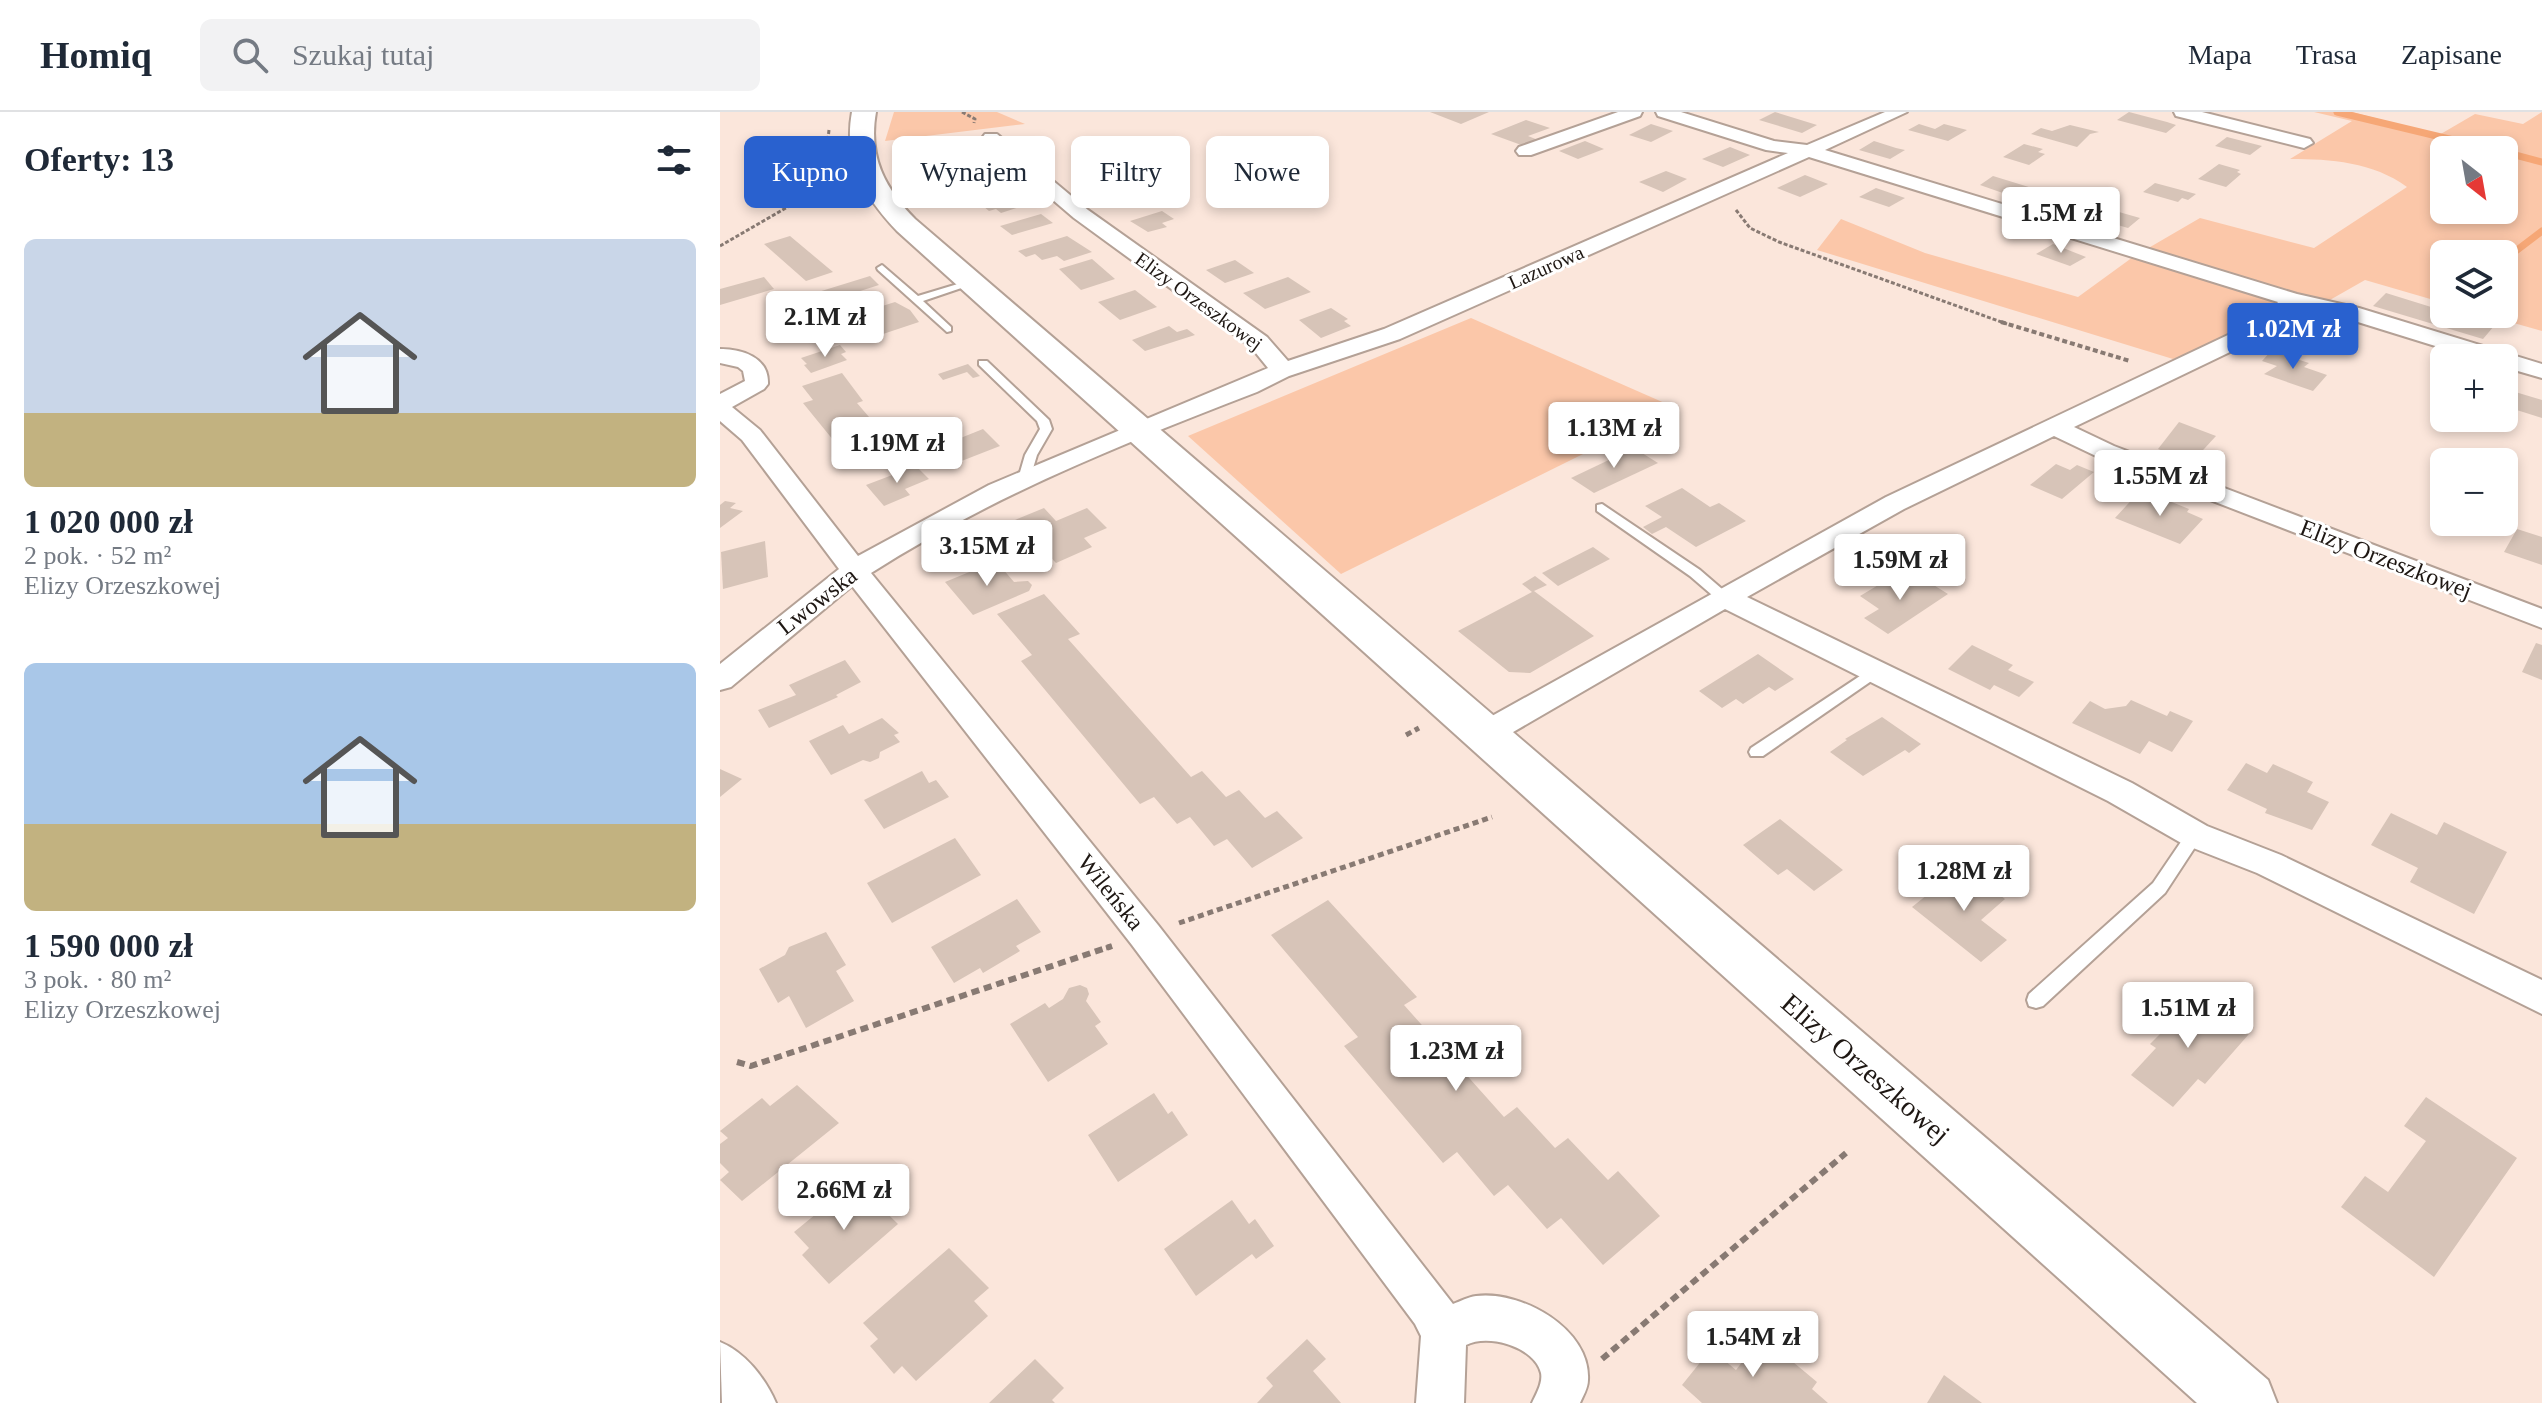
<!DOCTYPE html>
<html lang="pl">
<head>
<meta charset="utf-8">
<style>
  :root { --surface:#fff; --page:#f2f2f3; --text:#1f2937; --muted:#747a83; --line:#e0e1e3; --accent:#2961cf }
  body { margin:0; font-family:Georgia,serif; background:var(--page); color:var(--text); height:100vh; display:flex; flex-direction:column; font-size:30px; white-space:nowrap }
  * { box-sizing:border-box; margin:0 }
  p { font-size:26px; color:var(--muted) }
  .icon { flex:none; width:44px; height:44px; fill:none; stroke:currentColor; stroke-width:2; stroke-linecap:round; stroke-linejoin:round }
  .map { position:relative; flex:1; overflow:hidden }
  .sheet { display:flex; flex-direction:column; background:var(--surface); width:720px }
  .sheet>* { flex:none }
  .banner { position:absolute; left:24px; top:24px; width:760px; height:72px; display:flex; gap:16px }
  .needle { width:52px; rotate:149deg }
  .buttons { position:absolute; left:1710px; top:24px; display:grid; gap:16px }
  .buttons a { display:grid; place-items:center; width:88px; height:88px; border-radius:12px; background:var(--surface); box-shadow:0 4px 12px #0003; font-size:40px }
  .price { position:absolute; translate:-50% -68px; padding:0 18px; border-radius:8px; background:#fff; color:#222; font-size:26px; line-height:52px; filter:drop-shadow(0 2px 4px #0008) }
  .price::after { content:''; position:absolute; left:50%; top:48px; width:24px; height:18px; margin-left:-12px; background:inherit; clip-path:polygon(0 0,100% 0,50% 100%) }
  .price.current { background:var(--accent); color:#fff }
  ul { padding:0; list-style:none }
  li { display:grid; align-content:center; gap:16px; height:424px; padding:0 24px }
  li span { display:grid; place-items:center; height:248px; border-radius:12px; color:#555 }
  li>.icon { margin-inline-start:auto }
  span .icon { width:144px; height:144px; fill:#fffc; stroke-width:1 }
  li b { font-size:34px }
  h2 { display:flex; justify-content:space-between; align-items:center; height:96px; padding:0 24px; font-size:34px }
  .tag { padding:0 28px; border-radius:12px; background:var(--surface); box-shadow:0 4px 12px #0003; font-size:28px; line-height:72px }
  .tag.current { background:var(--accent); color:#fff }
  header { display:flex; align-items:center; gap:48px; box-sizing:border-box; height:112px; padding:0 40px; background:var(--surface); border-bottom:2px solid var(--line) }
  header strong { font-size:38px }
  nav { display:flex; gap:44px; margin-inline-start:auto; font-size:28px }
  .search { width:560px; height:72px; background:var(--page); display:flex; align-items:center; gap:20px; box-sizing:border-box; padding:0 28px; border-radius:12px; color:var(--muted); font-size:30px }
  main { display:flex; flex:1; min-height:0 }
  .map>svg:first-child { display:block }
  .green { fill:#fbc7a9; fill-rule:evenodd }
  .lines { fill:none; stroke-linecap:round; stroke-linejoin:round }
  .stream { stroke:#f6a776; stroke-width:7 }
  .building { fill:#d7c4b8 }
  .lane-casing { stroke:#b4a196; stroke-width:4 }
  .street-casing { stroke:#b4a196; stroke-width:4 }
  .secondary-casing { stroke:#b4a196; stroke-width:4 }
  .path-far3 { stroke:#887a73; stroke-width:3; stroke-dasharray:4 2; stroke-linecap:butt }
  .path-far2 { stroke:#887a73; stroke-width:4; stroke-dasharray:5 3; stroke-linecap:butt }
  .path-far1 { stroke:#887a73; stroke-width:5; stroke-dasharray:6 4; stroke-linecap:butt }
  .path { stroke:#887a73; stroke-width:6; stroke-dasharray:8 5; stroke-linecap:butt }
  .lane { fill:#fff; fill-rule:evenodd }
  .street { fill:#fff; fill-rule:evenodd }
  .secondary { fill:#fff; fill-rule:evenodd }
  .labels { text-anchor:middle; stroke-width:6; stroke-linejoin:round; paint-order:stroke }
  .far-street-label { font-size:20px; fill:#1e1713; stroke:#fff }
  .street-label { font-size:24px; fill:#1e1713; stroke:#fff }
  .near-street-label { font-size:28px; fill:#1e1713; stroke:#fff }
</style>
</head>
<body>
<header>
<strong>Homiq</strong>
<div class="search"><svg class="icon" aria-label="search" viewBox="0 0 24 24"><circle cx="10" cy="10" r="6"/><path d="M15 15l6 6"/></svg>Szukaj tutaj</div>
<nav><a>Mapa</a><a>Trasa</a><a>Zapisane</a></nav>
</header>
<main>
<section class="sheet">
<h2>Oferty: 13<svg class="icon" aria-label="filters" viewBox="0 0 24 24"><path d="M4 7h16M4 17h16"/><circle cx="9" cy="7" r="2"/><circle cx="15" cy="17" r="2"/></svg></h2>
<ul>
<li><span style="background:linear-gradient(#c9d6e8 70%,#c2b280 0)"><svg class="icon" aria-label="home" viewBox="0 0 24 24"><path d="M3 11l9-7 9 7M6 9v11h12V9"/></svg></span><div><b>1 020 000 zł</b><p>2 pok. · 52 m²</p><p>Elizy Orzeszkowej</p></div></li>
<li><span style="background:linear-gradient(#a9c7e8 65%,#c2b280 0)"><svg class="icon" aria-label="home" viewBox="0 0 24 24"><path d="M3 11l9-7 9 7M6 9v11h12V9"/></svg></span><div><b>1 590 000 zł</b><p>3 pok. · 80 m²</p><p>Elizy Orzeszkowej</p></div></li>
</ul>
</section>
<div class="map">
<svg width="1822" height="1291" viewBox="0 0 1822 1291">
  <rect width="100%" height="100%" fill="#fbe6db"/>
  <g class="green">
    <polygon points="174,0 277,0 305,12 165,29"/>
    <path d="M1594 0H1632L1719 23 1755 2 1803 12 1822 0V219L1762 202H1784V142H1724V191L1645 168 1580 205 1453 247 1097 138 1121 107 1205 141 1358 185 1413 145 1480 106 1594 136 1687 75C1653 50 1611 47 1570 47L1632 9ZM1724 38H1784V98H1724Z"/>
    <polygon points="751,206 956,296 621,462 468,324"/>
  </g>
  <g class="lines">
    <g class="stream">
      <polyline points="1617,0 1775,38"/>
      <polyline points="1784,40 1822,50"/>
      <polyline points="1784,148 1822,119"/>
    </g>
  </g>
  <g class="building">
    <polygon points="710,0 769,0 741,12"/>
    <polygon points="1055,0 1097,13 1082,21 1039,8"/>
    <polygon points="1409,0 1447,10 1456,13 1446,21 1397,8"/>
    <polygon points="806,8 830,16 808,24 818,28 804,34 771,22"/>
    <polygon points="931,12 953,19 931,30 909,23"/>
    <polygon points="1199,12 1215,17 1224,12 1247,18 1228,29 1188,18"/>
    <polygon points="1350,13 1379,20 1370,22 1357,35 1311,22 1321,16 1332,19"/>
    <polygon points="1507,25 1542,34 1530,43 1495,34"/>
    <polygon points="865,29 884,37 858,47 839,39"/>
    <polygon points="1154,29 1176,36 1185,38 1170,47 1139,38"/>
    <polygon points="225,32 234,33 242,39 195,50 188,44"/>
    <polygon points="1304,32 1323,37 1318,40 1325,42 1309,53 1283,45"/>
    <polygon points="1010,35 1030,43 1003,55 982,47"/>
    <polygon points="256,49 268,58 263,60 271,66 247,72 240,66 232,68 222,61"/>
    <polygon points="1499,52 1520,58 1517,60 1521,62 1506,75 1478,67"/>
    <polygon points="946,59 967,67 943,80 919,70"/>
    <polygon points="1085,63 1108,72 1080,85 1057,76"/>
    <polygon points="1273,64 1312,76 1297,86 1260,73"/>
    <polygon points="1435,71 1476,82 1468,88 1462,86 1458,90 1423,80"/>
    <polygon points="1156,76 1185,86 1169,95 1139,85"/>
    <polygon points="290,81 309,92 281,101 276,97 269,99 258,90"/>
    <polygon points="1385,96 1420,106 1408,116 1363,103 1370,98 1379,100"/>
    <polygon points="442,99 454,107 442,111 447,115 428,120 410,109"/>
    <polygon points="321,102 333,111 292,123 280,114"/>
    <polygon points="70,124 113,160 86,169 44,132"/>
    <polygon points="347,124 372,140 344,149 337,144 322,148 315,142 306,145 298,139"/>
    <polygon points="1333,132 1366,145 1350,154 1316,142"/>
    <polygon points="372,147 395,167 361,178 339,157"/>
    <polygon points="515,148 534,161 505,171 486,158"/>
    <polygon points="150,164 159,173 137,180 137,184 131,186 142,198 135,200 137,202 120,208 114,202 62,218 49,203 101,187 95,181"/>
    <polygon points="44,165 54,177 0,193 0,177"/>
    <polygon points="568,165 591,180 545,197 523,181"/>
    <polygon points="415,178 437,195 400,208 378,190"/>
    <polygon points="1666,181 1724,199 1724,202 1735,202 1774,214 1763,227 1653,194"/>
    <polygon points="175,190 190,198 199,210 160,223 137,202"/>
    <polygon points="611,196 628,207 624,209 631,214 601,226 579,208"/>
    <polygon points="449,214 457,220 467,217 475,223 425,239 412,228"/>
    <polygon points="120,233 126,240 121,242 127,248 91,261 84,253 87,252 81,246"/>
    <polygon points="1551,239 1589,251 1584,255 1607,263 1593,279 1544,262 1557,254 1542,249"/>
    <polygon points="248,252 260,264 253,266 247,260 223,268 218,262"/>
    <polygon points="122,261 143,289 137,291 161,319 118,334 83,291 93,288 82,274"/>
    <polygon points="1792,279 1822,288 1822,306 1784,294"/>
    <polygon points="1459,310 1496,324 1472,350 1438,337"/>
    <polygon points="263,317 280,334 239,350 232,342 237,340 228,331"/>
    <polygon points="914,336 938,351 874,381 851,366"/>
    <polygon points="1336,352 1350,358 1357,353 1374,360 1342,387 1310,373"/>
    <polygon points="196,354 209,367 185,377 190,383 164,394 146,373"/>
    <polygon points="962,376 990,395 999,391 1026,409 976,435 946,415 932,422 923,415 942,405 925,394"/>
    <polygon points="1418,381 1434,387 1437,384 1469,397 1467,400 1483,407 1460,432 1395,406"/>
    <polygon points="5,389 16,391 10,396 23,399 0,416 0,393"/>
    <polygon points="324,396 336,409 367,396 387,416 364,426 372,435 336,451 295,408"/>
    <polygon points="1797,417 1822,425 1822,453 1784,440"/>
    <polygon points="45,429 48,465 3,477 1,440"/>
    <polygon points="873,435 890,447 838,474 822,461"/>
    <polygon points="276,449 294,470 308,469 312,473 309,479 253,503 225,470"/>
    <polygon points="1175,463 1191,474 1204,467 1228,482 1168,522 1144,506 1159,497 1140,484"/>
    <polygon points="815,464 827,473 814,479 874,524 810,561 789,560 738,519 812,480 802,472"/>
    <polygon points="324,482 360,522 348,527 471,665 482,659 506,685 519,678 545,706 557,699 583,726 532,756 507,727 494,734 470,705 457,712 434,685 420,692 301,549 312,543 277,502"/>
    <polygon points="1816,531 1822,533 1822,568 1802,560"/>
    <polygon points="1252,533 1293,553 1288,558 1314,570 1299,585 1274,573 1270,578 1228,557"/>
    <polygon points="1038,542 1074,567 1055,579 1049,575 1023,592 1016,587 1002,596 979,579"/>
    <polygon points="125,548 141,570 116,583 118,585 49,616 38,598 76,583 69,573"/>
    <polygon points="1411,588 1447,604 1450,599 1473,609 1452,640 1429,629 1420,642 1352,611 1370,589 1385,597 1406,594"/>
    <polygon points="1162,605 1201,632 1189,641 1185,638 1143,664 1110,640 1127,628 1125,627"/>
    <polygon points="162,606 179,621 174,623 180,630 160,640 159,646 150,650 143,648 111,663 89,629 123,613 129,622"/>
    <polygon points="1526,651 1547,661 1553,652 1593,670 1587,680 1609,690 1592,718 1545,701 1547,697 1507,678"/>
    <polygon points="0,657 22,667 0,685"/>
    <polygon points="202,659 209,671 216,668 229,685 164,717 144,688"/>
    <polygon points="1671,701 1717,723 1724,710 1787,740 1754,802 1690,770 1698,756 1651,733"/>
    <polygon points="1060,707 1123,758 1094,779 1067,757 1058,763 1023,733"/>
    <polygon points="235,726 261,763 172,811 147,771"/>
    <polygon points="1242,755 1285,787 1261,808 1287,828 1261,850 1192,795"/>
    <polygon points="297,787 321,820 296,834 300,839 263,861 260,856 234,871 211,835"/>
    <polygon points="608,788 697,885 684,893 784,1005 797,995 835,1036 848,1026 888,1068 898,1059 940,1104 883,1153 841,1106 827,1117 788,1073 774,1084 737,1040 723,1051 624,934 638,925 551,823"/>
    <polygon points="106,820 126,853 116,859 134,889 86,916 69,884 58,891 39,857 65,843 69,835"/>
    <polygon points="360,873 367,876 369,882 366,889 381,910 375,914 388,932 328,970 290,912 325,891 329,896 343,887 349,876"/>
    <polygon points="1475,884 1529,922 1485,972 1478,967 1453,995 1411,963 1436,936 1430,932 1446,916 1439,911 1454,894 1461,899"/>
    <polygon points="77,973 119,1011 22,1089 0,1068 9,1060 0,1051 0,1032 8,1026 0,1019 42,986 50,994"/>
    <polygon points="434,981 448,1002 452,999 468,1023 398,1070 368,1023"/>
    <polygon points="1706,985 1797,1046 1714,1165 1621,1095 1645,1064 1668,1080 1706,1029 1684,1014"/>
    <polygon points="135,1070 178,1112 109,1172 82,1143 89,1136 74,1120"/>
    <polygon points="512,1088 529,1112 535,1107 554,1134 536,1147 532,1142 476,1184 444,1137"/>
    <polygon points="229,1136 269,1176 254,1189 268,1204 196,1269 182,1254 174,1262 150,1234 158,1227 143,1211"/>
    <polygon points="1042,1224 1097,1270 1092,1277 1108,1291 982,1291 962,1273 991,1237 1016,1258"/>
    <polygon points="587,1227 606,1247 593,1259 621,1291 537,1291 553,1274 546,1266"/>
    <polygon points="315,1247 344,1276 332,1288 335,1291 269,1291"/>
    <polygon points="1224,1263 1262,1291 1207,1291"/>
  </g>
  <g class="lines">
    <g class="lane-casing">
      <g id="lane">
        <polygon points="152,69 155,70 155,74 117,83 112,80"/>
        <polygon points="162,153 198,184 251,168 256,171 203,189 231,215 231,219 227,220 158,158 157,156"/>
        <polygon points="259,249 267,249 329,308 332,317 317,343 309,370 304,371 298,367 305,343 320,317 317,309 259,253"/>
        <polygon points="882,392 980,458 1009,483 1011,486 1009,489 999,489 970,464 877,399 877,393"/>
        <polygon points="1155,554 1160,555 1162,559 1160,563 1043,644 1031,644 1029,640 1031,636"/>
        <polygon points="1475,717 1481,718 1483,723 1445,781 1323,894 1316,896 1309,894 1307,888 1309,882 1433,771 1469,718"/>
      </g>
    </g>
    <g class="street-casing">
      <g id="street">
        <polygon points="898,0 922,0 920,4 811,43 799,43 796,39 799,35"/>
        <path d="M936 0H961L1054 29 1087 33 1165 0H1187L1105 38 1577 182 1639 196 1822 252V266L1784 255V246H1754L1625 206 1576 195 1562 215 1354 315 1394 334 1822 497V516L1376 344 1334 324 1184 397 1027 485 1412 671 1487 714 1561 743 1822 868V902L1537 761 1463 732 1388 689 1005 497 776 630 765 633 754 630 749 622 754 614 1166 385 1546 205 1558 190 1089 45 680 227 569 264 537 280C404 331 272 384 151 461L438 813 733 1192C741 1189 748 1185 756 1184 801 1178 871 1217 868 1268 868 1276 863 1284 860 1291H812C816 1282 823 1271 821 1261 815 1235 768 1221 746 1233L744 1291H696L701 1224 695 1212 412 833 132 474 11 575 0 578V552L119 457 22 328 0 309V282L25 269 23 259 18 255 0 251V237C22 237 49 245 48 272L44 277 12 295 40 318 138 444 269 373 548 256 531 235 354 106 265 30 262 26 265 22H277L368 98 547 225 568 249 664 217 1068 41 1046 38 938 4Z"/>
        <polygon points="1454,0 1482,0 1590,27 1593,31 1584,36 1456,4"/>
        <path d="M0 1230C25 1240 45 1266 56 1291H2Z"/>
      </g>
    </g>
    <g class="secondary-casing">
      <path id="secondary" d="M132 0H156C148 45 165 76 195 107L1548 1268 1557 1291H1477L177 119C144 84 123 49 132 0Z"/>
    </g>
    <g class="path-far3">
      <polyline points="242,0 255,7 254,11"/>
      <polyline points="109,18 106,44 112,63"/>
      <polyline points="1016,98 1030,116 1059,130 1287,212"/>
      <polyline points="0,134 78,89 96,85"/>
    </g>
    <polyline class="path-far2" points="1281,210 1410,249"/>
    <g class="path-far1">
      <polyline points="686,623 699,616"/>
      <polyline points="459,811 772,705"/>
      <polyline points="386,836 393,834"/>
    </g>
    <g class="path">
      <polyline points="17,950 31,954 392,834"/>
      <polyline points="882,1247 1126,1041"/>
    </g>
    <use href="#lane" class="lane"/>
    <use href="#street" class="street"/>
    <use href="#secondary" class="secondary"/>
  </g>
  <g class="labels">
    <g class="far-street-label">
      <text transform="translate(826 155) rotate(-24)" y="7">Lazurowa</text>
      <text transform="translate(479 189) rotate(36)" y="7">Elizy Orzeszkowej</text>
    </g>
    <g class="street-label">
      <text transform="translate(1666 447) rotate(21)" y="8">Elizy Orzeszkowej</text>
      <text transform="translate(97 489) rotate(-38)" y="8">Lwowska</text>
      <text transform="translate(391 780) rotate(51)" y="8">Wileńska</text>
    </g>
    <g class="near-street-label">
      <text transform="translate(1146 956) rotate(41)" y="10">Elizy Orzeszkowej</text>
    </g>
  </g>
</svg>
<div class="buttons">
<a><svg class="needle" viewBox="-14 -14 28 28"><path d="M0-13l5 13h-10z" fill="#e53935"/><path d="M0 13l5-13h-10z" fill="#747a83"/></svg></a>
<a><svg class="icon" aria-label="layers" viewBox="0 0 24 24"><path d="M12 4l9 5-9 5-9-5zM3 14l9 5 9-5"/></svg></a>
<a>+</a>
<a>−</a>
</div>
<b class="price" style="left:1341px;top:143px">1.5M zł</b>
<b class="price" style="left:105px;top:247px">2.1M zł</b>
<b class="price current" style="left:1573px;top:259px">1.02M zł</b>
<b class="price" style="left:894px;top:358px">1.13M zł</b>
<b class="price" style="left:177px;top:373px">1.19M zł</b>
<b class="price" style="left:1440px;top:406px">1.55M zł</b>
<b class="price" style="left:267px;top:476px">3.15M zł</b>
<b class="price" style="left:1180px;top:490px">1.59M zł</b>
<b class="price" style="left:1244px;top:801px">1.28M zł</b>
<b class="price" style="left:1468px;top:938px">1.51M zł</b>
<b class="price" style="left:736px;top:981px">1.23M zł</b>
<b class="price" style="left:124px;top:1120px">2.66M zł</b>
<b class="price" style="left:1033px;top:1267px">1.54M zł</b>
<div class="banner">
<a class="tag current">Kupno</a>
<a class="tag">Wynajem</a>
<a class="tag">Filtry</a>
<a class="tag">Nowe</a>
</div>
</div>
</main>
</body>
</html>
